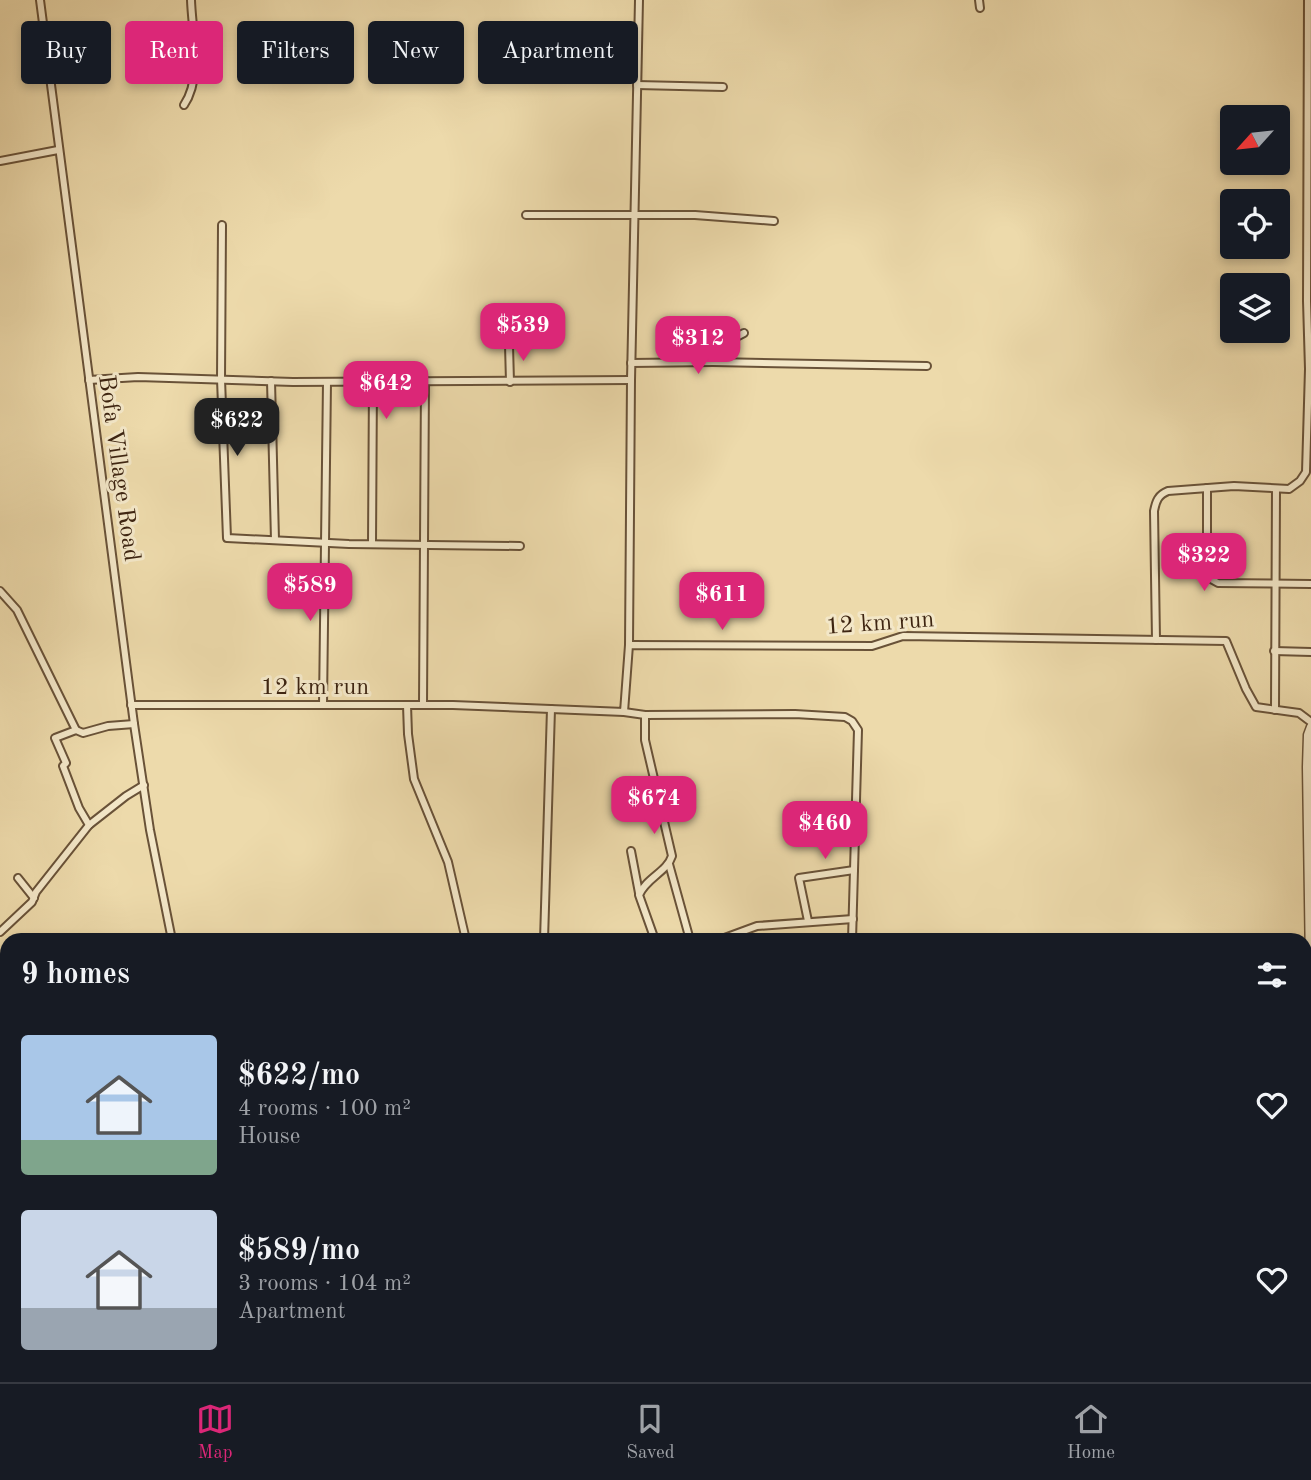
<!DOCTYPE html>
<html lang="en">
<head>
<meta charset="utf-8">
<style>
  :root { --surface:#171b24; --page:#242831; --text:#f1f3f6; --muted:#9ea1a6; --line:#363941; --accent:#db2777 }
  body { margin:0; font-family:"Old Standard TT",serif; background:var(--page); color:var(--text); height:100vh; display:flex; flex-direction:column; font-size:26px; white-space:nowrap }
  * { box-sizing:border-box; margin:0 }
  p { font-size:23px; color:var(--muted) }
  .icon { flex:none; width:38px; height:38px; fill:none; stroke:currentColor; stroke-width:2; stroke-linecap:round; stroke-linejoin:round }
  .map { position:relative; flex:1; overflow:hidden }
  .side { position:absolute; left:0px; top:933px; width:1312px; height:450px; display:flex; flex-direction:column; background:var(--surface); border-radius:21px 21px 0 0; box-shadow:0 4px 10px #0003 }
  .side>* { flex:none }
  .top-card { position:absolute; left:21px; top:21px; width:700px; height:63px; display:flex; gap:14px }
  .needle { width:46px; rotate:243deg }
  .tools { position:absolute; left:1220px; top:105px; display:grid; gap:14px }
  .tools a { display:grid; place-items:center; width:70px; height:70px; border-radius:7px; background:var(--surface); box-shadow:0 4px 10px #0003; font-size:35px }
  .price { position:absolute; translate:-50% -60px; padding:0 16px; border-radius:14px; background:var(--accent); color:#fff; font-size:23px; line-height:46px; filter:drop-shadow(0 2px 4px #0008) }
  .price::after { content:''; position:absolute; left:50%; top:42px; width:21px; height:16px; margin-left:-10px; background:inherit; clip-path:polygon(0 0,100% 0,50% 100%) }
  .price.selected { background:#222; color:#fff }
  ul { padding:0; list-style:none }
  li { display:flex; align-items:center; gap:21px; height:175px; padding:0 21px }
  li span { display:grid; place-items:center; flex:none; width:196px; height:140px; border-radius:7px; color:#555 }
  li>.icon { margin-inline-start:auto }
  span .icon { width:84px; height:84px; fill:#fffc; stroke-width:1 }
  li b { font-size:30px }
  h2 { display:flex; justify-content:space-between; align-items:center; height:84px; padding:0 21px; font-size:30px }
  .tag { padding:0 24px; border-radius:7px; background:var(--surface); box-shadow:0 4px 10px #0003; font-size:24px; line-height:63px }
  .tag.selected { background:var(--accent); color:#fff }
  .tabs { display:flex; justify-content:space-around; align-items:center; height:98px; border-top:2px solid var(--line); background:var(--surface); font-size:19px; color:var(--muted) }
  .tabs a { display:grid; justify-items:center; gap:4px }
  .tabs .selected { color:var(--accent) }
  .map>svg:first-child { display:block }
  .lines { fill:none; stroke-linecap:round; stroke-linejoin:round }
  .minor-casing { stroke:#695238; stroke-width:10 }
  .tertiary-casing { stroke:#695238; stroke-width:11 }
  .minor { stroke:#f3e7c8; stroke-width:6 }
  .tertiary { stroke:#f3e7c8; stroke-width:8 }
  .labels { text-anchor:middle; stroke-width:6; stroke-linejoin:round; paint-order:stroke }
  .street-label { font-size:24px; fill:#3d2411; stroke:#f3e7c8 }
</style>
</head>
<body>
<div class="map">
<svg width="1311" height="1382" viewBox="0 0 1311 1382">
  <rect width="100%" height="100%" fill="#eddaab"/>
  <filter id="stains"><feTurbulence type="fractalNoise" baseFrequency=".00286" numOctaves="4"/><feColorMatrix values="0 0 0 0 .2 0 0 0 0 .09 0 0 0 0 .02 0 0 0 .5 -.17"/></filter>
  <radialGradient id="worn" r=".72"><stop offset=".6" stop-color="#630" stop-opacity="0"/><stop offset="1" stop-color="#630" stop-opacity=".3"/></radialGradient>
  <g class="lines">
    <g class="minor-casing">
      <g id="minor">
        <polyline points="40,0 134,724 150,830 172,940"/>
        <polyline points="979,0 980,8"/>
        <polyline points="637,85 723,87"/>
        <path d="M184 105C203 77 192 32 191 0"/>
        <polyline points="0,161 58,150"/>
        <polyline points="526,215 695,215 774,221"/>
        <polyline points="222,225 221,379 227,538 349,544 520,546"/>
        <polyline points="509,345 510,382"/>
        <polyline points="713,362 927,366"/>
        <polyline points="631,363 713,362 715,348 744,333"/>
        <polyline points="89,380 138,377 293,382 631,380"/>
        <polyline points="271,381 275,540"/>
        <polyline points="1207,488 1207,572 1209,578 1218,583 1311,584"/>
        <polyline points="372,544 373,381"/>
        <polyline points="0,591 17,610 76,730"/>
        <path d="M1156 640 1154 511C1156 501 1158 495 1168 491L1234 486 1289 489 1300 481 1306 472 1309 369 1307 301 1308 0"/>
        <polyline points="629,645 631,380 639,0"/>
        <polyline points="1274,651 1311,652"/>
        <polyline points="131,705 453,705 624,712 629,645 872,646 903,636 1226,641 1246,689 1256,707 1299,713 1311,722"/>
        <polyline points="323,705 327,382"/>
        <polyline points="407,705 408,734 414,779 448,862 466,940"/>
        <polyline points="423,705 425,380"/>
        <polyline points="1275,710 1276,489"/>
        <polyline points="624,712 645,715 795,714 845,717 852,721 858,730 852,940"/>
        <path d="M645 715V740L672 856C667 872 646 878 639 895L655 940"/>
        <polyline points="89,825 79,808 63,766 66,763 55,738 76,730 83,733 108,726 134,724"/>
        <polyline points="631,851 639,893"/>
        <polyline points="669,864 690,940"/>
        <polyline points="18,878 34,898"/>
        <polyline points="808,921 799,878 854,870"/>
        <polyline points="0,932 32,902 36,892 89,825 126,796 144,785"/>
        <polyline points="544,940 551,709"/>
        <polyline points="719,940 757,926 853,919"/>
        <polyline points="0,1159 7,1167"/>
        <polyline points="1306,1177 1311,1177"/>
        <polyline points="190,1376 195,1382"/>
        <polyline points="236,1376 238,1382"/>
        <polyline points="508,1376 511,1382"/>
        <polyline points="630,1376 632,1382"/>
        <polyline points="818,1376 820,1382"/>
        <polyline points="689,1380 756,1376"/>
        <polyline points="356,1382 361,1378"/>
        <polyline points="514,1382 528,1376"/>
        <polyline points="838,1382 838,1376"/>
      </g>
    </g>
    <g class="tertiary-casing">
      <g id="tertiary">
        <polyline points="1311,727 1308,735 1307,767 1311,1032"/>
        <polyline points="1306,1382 1311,1256"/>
      </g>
    </g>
    <use href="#minor" class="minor"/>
    <use href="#tertiary" class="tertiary"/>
  </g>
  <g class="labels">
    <g class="street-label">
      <text transform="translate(120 468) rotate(82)" y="8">Bofa Village Road</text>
      <text transform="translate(880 622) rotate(-4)" y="8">12 km run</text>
      <text x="315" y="694">12 km run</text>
    </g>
  </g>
  <rect width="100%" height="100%" filter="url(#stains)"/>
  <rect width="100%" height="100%" fill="url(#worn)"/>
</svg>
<div class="tools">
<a><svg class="needle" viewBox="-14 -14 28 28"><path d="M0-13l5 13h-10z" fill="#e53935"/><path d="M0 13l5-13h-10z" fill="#9ea1a6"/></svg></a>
<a><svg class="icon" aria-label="locate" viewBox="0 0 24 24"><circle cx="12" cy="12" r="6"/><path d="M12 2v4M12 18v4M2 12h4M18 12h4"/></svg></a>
<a><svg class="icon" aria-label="layers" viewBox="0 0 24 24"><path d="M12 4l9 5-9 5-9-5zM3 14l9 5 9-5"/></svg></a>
</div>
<b class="price" style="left:523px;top:363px">$539</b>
<b class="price" style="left:698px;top:376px">$312</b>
<b class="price" style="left:386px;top:421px">$642</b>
<b class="price selected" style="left:237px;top:458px">$622</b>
<b class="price" style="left:1204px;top:593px">$322</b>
<b class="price" style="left:310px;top:623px">$589</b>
<b class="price" style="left:722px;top:632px">$611</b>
<b class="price" style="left:654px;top:836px">$674</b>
<b class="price" style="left:825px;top:861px">$460</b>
<div class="top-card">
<a class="tag">Buy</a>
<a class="tag selected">Rent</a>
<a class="tag">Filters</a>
<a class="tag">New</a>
<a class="tag">Apartment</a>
</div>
<section class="side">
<h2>9 homes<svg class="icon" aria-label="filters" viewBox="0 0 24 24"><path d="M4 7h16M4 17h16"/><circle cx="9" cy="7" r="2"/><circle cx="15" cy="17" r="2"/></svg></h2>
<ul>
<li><span style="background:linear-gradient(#a9c7e8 75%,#7fa58c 0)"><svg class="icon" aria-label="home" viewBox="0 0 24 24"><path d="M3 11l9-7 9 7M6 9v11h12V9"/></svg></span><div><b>$622/mo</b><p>4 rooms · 100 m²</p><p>House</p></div><svg class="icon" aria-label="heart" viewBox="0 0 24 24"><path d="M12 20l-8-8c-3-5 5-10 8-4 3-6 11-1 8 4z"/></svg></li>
<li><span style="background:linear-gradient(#c9d6e8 70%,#9aa5b1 0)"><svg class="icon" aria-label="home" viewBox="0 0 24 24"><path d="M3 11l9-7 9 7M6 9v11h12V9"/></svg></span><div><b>$589/mo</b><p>3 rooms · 104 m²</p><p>Apartment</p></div><svg class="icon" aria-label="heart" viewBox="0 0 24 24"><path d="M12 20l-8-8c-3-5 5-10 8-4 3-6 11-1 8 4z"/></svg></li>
</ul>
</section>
</div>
<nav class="tabs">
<a class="selected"><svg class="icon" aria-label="map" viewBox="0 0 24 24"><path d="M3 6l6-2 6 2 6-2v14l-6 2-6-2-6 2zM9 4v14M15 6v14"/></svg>Map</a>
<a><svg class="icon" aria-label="saved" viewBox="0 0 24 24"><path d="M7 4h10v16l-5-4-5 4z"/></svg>Saved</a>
<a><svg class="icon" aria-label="home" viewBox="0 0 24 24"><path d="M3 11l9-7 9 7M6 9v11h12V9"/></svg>Home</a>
</nav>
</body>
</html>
